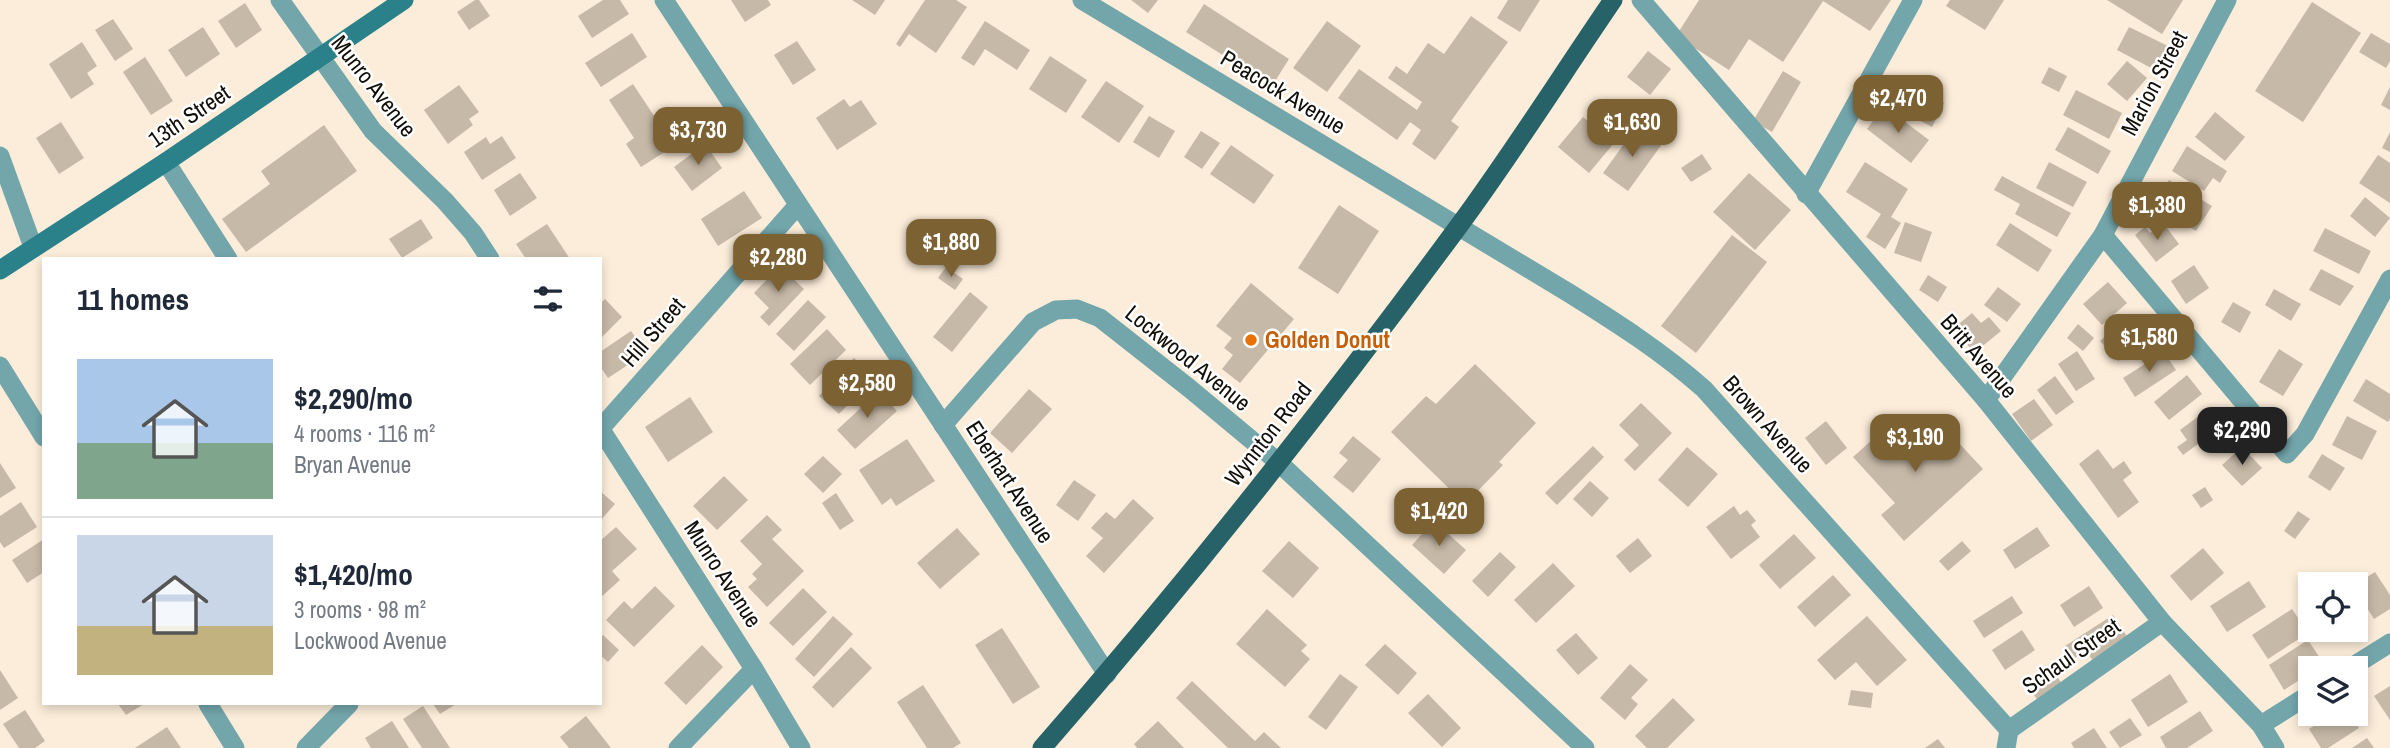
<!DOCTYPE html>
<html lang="en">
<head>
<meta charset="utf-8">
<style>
  :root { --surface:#fff; --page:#f2f2f3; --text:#1f2937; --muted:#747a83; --line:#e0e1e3; --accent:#7c6133 }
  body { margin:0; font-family:"Archivo Narrow",sans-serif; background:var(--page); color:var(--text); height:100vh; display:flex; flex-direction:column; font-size:26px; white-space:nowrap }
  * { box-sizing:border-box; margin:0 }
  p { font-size:23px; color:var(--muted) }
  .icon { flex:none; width:38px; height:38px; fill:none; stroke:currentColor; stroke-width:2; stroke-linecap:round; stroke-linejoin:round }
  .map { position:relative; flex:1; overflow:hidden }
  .sheet { position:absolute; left:42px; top:257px; width:560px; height:448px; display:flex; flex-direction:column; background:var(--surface); border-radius:0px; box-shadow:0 4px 10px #0003 }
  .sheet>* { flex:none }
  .controls { position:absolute; left:2298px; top:572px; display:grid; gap:14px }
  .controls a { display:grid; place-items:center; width:70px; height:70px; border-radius:0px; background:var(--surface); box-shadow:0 4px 10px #0003; font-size:35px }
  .price { position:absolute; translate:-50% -60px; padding:0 16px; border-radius:14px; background:var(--accent); color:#fff; font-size:23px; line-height:46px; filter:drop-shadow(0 2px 4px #0008) }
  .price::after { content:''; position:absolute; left:50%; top:42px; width:21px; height:16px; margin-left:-10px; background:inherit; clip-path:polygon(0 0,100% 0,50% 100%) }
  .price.on { background:#222; color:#fff }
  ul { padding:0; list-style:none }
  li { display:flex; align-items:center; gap:21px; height:175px; padding:0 35px }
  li+li { border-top:2px solid var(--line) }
  li span { display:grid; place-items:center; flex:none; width:196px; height:140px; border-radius:0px; color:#555 }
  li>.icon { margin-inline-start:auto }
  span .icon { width:84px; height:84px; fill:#fffc; stroke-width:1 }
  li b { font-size:30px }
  h2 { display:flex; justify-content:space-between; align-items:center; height:84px; padding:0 35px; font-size:30px }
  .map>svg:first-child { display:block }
  .building { fill:#c7b9a7 }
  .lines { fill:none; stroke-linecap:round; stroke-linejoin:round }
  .minor { stroke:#73a6ab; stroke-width:19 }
  .tertiary { stroke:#73a6ab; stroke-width:19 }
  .secondary { stroke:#2a8189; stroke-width:19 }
  .primary { stroke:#266267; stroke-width:19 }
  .food-dot { fill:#e8710a; stroke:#fff; stroke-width:2.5 }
  .labels { text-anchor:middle; stroke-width:5; stroke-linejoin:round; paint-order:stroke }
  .street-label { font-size:23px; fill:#120e08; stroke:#fff }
  .food-label { font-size:23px; font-weight:bold; fill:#c56008; stroke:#fff; text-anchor:start }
</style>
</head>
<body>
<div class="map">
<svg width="2390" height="748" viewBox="0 0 2390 748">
  <rect width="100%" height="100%" fill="#fcedda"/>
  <g class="building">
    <polygon points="475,0 479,0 490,16 469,30 457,12"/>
    <polygon points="603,0 620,0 629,14 592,38 578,16"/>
    <polygon points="731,0 768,0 771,5 745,22"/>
    <polygon points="852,0 885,0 875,15"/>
    <polygon points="925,0 956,0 967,7 936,53 909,34 900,47 896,44"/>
    <polygon points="1131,0 1158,0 1148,13"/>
    <polygon points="1508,0 1540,0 1520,32 1497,18"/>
    <polygon points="1699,0 1891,0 1870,31 1823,1 1783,62 1749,39 1729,70 1676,36"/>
    <polygon points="1950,0 2004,0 1985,30 1946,6"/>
    <polygon points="2107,0 2183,0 2162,34"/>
    <polygon points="2312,2 2361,33 2303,122 2255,91"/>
    <polygon points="245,3 262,30 236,48 218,21"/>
    <polygon points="1204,4 1289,59 1272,86 1186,32"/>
    <polygon points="1471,16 1508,42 1451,121 1459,127 1435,160 1412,144 1421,130 1410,122 1397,140 1338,98 1359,69 1417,110 1422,102 1388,78 1396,66 1407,74 1428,43 1444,54"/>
    <polygon points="113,19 133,49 115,61 95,30"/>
    <polygon points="985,21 1030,50 1017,70 985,49 974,66 961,58"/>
    <polygon points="1327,21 1361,46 1327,92 1293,68"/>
    <polygon points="203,27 220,54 186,77 168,50"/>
    <polygon points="2129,27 2168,46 2155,70 2117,50"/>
    <polygon points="632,33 647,57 601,87 585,63"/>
    <polygon points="2371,33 2390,44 2390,61 2386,68 2359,52"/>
    <polygon points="797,41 816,70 793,85 774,55"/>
    <polygon points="82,42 97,66 87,73 94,84 71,99 49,64"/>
    <polygon points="1648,51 1671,69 1650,95 1627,77"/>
    <polygon points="1050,56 1087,80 1066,113 1029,89"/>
    <polygon points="145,57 173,101 151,115 123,72"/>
    <polygon points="2127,61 2147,78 2127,101 2107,84"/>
    <polygon points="2049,67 2067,76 2059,92 2041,83"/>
    <polygon points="1783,71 1801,82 1772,132 1753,121"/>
    <polygon points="1106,81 1144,106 1119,143 1081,117"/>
    <polygon points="1905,82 1944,103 1932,127 1892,106"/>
    <polygon points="633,84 674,146 641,167 626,144 634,138 609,100"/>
    <polygon points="459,85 479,112 469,119 473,125 448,144 424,110"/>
    <polygon points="2390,87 2390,110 2381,105"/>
    <polygon points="2076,90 2122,113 2109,139 2063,115"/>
    <polygon points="844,99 850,107 861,100 877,124 837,150 816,118"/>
    <polygon points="1884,106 1929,140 1911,163 1867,129"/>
    <polygon points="2215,112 2245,137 2225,161 2195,137"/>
    <polygon points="1149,116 1175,131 1159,158 1133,142"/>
    <polygon points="1583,117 1614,143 1589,173 1558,147"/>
    <polygon points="61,122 84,158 59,174 36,138"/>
    <polygon points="324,125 357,171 246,252 222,219 270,184 261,171"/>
    <polygon points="1637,126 1662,144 1628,191 1603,173"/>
    <polygon points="2068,127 2111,151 2098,174 2055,150"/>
    <polygon points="1201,131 1220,143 1202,169 1184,157"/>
    <polygon points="2390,132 2390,152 2382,148"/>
    <polygon points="502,136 516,158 482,180 464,152 486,137 490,144"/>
    <polygon points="705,144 722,168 692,191 674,167"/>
    <polygon points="1231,145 1274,175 1254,204 1210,174"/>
    <polygon points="2187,146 2227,171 2220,183 2213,178 2204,191 2172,171"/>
    <polygon points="1702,154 1712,169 1691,182 1681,168"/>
    <polygon points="2378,155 2390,163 2390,203 2359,183"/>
    <polygon points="1865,162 1908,189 1891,217 1901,223 1885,249 1866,237 1881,214 1846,192"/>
    <polygon points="2049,162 2087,182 2073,207 2036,188"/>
    <polygon points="520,173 537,198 510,216 494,190"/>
    <polygon points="1749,173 1791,210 1755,250 1713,212"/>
    <polygon points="2002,176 2071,213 2057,237 2015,214 2020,204 1994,190"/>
    <polygon points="2169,180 2212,206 2196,231 2153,205"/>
    <polygon points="744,191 762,218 718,246 701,219"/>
    <polygon points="2365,197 2390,218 2375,237 2350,216"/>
    <polygon points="1339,205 1379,231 1338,294 1298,268"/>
    <polygon points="421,219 433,238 402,258 389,239"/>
    <polygon points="1905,222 1932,232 1921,262 1894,253"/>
    <polygon points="2010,223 2052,250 2038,272 1996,245"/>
    <polygon points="2163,223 2179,244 2156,262 2135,235 2145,227 2150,233"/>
    <polygon points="547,224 570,259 526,259 516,244"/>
    <polygon points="2325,228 2371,251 2359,274 2313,251"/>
    <polygon points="1732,235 1767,262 1696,353 1661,326"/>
    <polygon points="2194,265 2209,288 2186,304 2171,281"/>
    <polygon points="780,266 804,289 769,326 760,317 769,308 754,293"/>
    <polygon points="946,267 963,279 955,290 938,278"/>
    <polygon points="2321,269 2354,286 2340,306 2309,290"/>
    <polygon points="1928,275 1947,287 1938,302 1919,290"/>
    <polygon points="2108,282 2127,303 2102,325 2083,304"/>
    <polygon points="1251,283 1294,319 1240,383 1222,369 1233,355 1224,348 1232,338 1216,326"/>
    <polygon points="1998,287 2021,304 2007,322 1984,305"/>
    <polygon points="2274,289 2301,304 2291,321 2265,305"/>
    <polygon points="970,292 988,307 952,352 933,337"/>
    <polygon points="605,299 622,317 600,339 600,304"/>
    <polygon points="808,300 826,317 794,351 776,334"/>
    <polygon points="2233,302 2251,312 2240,333 2221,322"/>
    <polygon points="1972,313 1981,323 1989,317 2001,331 1974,353 1954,328"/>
    <polygon points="2127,317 2145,337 2118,361 2100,341"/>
    <polygon points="2078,324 2094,338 2083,351 2067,338"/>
    <polygon points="827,329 846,350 810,385 790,364"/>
    <polygon points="631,331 646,353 608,378 600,366 600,352"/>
    <polygon points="2279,349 2303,364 2283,396 2259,382"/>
    <polygon points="2077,351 2095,379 2076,391 2058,364"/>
    <polygon points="2164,352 2176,370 2135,397 2123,378"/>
    <polygon points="854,358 874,377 839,414 819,396"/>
    <polygon points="1475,364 1536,423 1499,462 1503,465 1465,504 1391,432 1426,396 1436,404"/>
    <polygon points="2187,375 2202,394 2169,420 2154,402"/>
    <polygon points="2055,376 2074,402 2056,415 2037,390"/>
    <polygon points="2366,379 2390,394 2390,419 2388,422 2353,401"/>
    <polygon points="1029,389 1052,409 1012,453 990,433"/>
    <polygon points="879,391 897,411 855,449 837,430"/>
    <polygon points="690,397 713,432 668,462 645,427"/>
    <polygon points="2034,399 2053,425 2031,441 2012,414"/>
    <polygon points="1641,403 1672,433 1635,471 1624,460 1639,445 1619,425"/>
    <polygon points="2207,410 2220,428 2183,455 2177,447 2187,440 2180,430"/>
    <polygon points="1901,414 1940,457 1957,441 1983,469 1904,541 1881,515 1895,503 1853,457"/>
    <polygon points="2347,416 2377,431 2362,460 2332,445"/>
    <polygon points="1826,421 1847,448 1826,465 1805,438"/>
    <polygon points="1353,436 1381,459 1353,493 1333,477 1348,460 1339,453"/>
    <polygon points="907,439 935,481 896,506 891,498 882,505 859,470"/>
    <polygon points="1593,446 1604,457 1557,505 1545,493"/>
    <polygon points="1687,447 1718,474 1688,507 1658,480"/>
    <polygon points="2242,447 2262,468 2242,486 2222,465"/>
    <polygon points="2098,449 2113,469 2124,461 2132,473 2123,480 2139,502 2118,518 2079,464"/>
    <polygon points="2322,454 2345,468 2330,491 2308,477"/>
    <polygon points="823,456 842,474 823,493 804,474"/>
    <polygon points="0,463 16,488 0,498"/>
    <polygon points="724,476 748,500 717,530 693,506"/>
    <polygon points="1074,480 1096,495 1078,521 1056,505"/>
    <polygon points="1590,481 1609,498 1592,517 1573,499"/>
    <polygon points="2205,487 2213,500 2201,508 2192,495"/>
    <polygon points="600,491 615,504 600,521"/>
    <polygon points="836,493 854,521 840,530 822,503"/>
    <polygon points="1133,499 1154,518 1104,573 1086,556 1103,538 1091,528 1106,512 1115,519"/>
    <polygon points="21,502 37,527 4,548 0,542 0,516"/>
    <polygon points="1734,506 1740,515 1747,510 1756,521 1751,525 1760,537 1731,559 1706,527"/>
    <polygon points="2298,511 2310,519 2295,539 2284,531"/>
    <polygon points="767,515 782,530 772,539 804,571 767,607 748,587 757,579 752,574 762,564 740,541"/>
    <polygon points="1434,521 1466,550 1444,574 1412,545"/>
    <polygon points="616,527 637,549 612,571 620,580 600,598 600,541"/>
    <polygon points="2037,527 2050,546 2015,569 2003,550"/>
    <polygon points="957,528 980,554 940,589 917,563"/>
    <polygon points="1794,534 1816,558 1780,589 1759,565"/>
    <polygon points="1638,538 1652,556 1630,573 1616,556"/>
    <polygon points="44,539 44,572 27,583 12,560"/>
    <polygon points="1289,541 1319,568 1293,598 1262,571"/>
    <polygon points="1962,541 1971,551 1948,571 1939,561"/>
    <polygon points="2203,548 2224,573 2191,601 2170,576"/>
    <polygon points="1500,552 1516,567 1488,597 1472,581"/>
    <polygon points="1553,563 1575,586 1536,623 1514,600"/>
    <polygon points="2375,572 2390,595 2390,609 2374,619 2356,590 2356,584"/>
    <polygon points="1833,575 1851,595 1815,627 1797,607"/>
    <polygon points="2249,581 2266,607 2227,632 2210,606"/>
    <polygon points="655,586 675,606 634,647 606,620 624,601 632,609"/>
    <polygon points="2089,586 2103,608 2074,627 2060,605"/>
    <polygon points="803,588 827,612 793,646 769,623"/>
    <polygon points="2012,596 2023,613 1984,638 1973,621"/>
    <polygon points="1267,609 1307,645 1301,651 1310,659 1285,687 1236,644"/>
    <polygon points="2292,609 2308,633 2268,659 2252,635"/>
    <polygon points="2113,615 2128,638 2093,661 2086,651 2073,659 2065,646"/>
    <polygon points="833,616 853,634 814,677 795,659"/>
    <polygon points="1867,616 1907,660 1877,686 1856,662 1835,680 1817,660"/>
    <polygon points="1002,628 1040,687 1013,704 975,645"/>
    <polygon points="2022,630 2035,650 2005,670 1992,650"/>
    <polygon points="1576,633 1598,658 1578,675 1556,650"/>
    <polygon points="603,635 619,650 608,662 600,655 600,638"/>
    <polygon points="2308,640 2324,664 2317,668 2310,668 2310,673 2284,690 2269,665"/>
    <polygon points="1385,644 1417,673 1398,695 1365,665"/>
    <polygon points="702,645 723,667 686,705 664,683"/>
    <polygon points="851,647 872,668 833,708 812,687"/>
    <polygon points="1630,664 1648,680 1631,698 1638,704 1625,720 1600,698"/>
    <polygon points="2049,665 2063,685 2038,701 2025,681"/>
    <polygon points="0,670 18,698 0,710"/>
    <polygon points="1340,674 1358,687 1326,730 1308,717"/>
    <polygon points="2170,674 2188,702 2148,727 2131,700"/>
    <polygon points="1192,681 1255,741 1264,732 1281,748 1228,748 1176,698"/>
    <polygon points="923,685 961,743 953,748 927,748 897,702"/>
    <polygon points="2390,686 2390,720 2374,696"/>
    <polygon points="1851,690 1873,693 1871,708 1848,705"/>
    <polygon points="1428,694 1461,728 1442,747 1408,713"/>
    <polygon points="1673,698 1695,720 1667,748 1647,748 1635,736"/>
    <polygon points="118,704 144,704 126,715"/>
    <polygon points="433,704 456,704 440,714"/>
    <polygon points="423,706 450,748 422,748 403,719"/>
    <polygon points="25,710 45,741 35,748 19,748 3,724"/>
    <polygon points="2200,711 2213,731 2187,748 2166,748 2160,737"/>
    <polygon points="2332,714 2350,714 2359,728 2328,748 2321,748 2309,729"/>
    <polygon points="586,716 611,748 569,748 560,737"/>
    <polygon points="2130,718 2142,735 2120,748 2109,732"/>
    <polygon points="392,721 409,748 371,748 365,738"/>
    <polygon points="1158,721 1184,748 1137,748 1134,744"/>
    <polygon points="167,727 181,748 135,748"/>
    <polygon points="2094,728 2107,748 2074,748 2071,743"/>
    <polygon points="2367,738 2374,748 2352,748"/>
    <polygon points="1938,739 1945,748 1925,748"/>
  </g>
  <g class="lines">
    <g class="minor">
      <polyline points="280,0 373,131 445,201 473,233 490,259"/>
      <polyline points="664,0 1107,674"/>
      <polyline points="1641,0 1986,400 2162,622 2261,725 2275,748"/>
      <polyline points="166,162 228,259"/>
      <polyline points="1806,194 1913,0"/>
      <polyline points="2103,235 2287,454 2305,434 2390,279"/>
      <polyline points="0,366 44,437"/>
      <polyline points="1986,400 2103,235 2227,0"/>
      <polyline points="943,425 1033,322 1056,310 1077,309 1100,318 1189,388 1278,462 1585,748"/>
      <polyline points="600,428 754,669 801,748"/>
      <polyline points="600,429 798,205"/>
      <polyline points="2350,668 2390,643"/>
      <polyline points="208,704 235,748"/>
      <polyline points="2261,725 2310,694"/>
      <polyline points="2009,730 2162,622"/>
      <polyline points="306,748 349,704"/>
      <polyline points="678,748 754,669"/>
    </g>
    <g class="tertiary">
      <path d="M1082 0 1569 293C1617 323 1661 351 1704 389L2009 730 2006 748"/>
      <polyline points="0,156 33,247"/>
    </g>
    <polyline class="secondary" points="0,270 166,162 404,0"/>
    <path class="primary" d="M1042 748C1188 581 1326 406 1458 227 1512 154 1561 76 1613 0"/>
  </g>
  <circle class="food-dot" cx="1251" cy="340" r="7"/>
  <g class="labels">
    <g class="street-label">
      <text transform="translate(2154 83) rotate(-62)" y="8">Marion Street</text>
      <text transform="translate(374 86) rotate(52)" y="8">Munro Avenue</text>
      <text transform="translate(1283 92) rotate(31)" y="8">Peacock Avenue</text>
      <text transform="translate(189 116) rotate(-34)" y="8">13th Street</text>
      <text transform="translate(653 332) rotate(-49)" y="8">Hill Street</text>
      <text transform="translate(1979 356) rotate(49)" y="8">Britt Avenue</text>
      <text transform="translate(1188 358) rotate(39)" y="8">Lockwood Avenue</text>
      <text transform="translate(1768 424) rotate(48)" y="8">Brown Avenue</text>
      <text transform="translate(1268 434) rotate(-52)" y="8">Wynnton Road</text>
      <text transform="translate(1010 482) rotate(57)" y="8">Eberhart Avenue</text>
      <text transform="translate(723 574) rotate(57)" y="8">Munro Avenue</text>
      <text transform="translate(2071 656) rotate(-35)" y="8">Schaul Street</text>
    </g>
    <g class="food-label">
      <text x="1265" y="348">Golden Donut</text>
    </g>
  </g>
</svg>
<div class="controls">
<a><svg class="icon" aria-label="locate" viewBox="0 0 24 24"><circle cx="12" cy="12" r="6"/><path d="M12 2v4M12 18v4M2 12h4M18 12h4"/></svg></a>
<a><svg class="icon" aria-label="layers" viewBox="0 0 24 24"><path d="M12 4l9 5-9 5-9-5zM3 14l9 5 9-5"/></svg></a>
</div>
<b class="price" style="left:1898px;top:135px">$2,470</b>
<b class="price" style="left:1632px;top:159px">$1,630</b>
<b class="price" style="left:698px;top:167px">$3,730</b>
<b class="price" style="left:2157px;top:242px">$1,380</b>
<b class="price" style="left:951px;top:279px">$1,880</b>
<b class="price" style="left:778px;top:294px">$2,280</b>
<b class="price" style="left:2149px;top:374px">$1,580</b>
<b class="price" style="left:867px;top:420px">$2,580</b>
<b class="price on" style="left:2242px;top:467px">$2,290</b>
<b class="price" style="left:1915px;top:474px">$3,190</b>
<b class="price" style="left:1439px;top:548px">$1,420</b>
<section class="sheet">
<h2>11 homes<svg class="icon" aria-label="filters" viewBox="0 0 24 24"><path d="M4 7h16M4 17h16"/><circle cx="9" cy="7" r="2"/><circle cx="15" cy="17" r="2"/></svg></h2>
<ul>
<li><span style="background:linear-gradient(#a9c7e8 60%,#7fa58c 0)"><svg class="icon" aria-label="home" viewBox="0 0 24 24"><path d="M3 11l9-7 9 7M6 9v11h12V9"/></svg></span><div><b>$2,290/mo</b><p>4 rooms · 116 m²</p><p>Bryan Avenue</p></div></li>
<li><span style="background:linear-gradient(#c9d6e8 65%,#c2b280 0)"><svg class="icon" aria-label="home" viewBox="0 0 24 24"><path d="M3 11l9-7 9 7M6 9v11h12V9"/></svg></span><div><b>$1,420/mo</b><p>3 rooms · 98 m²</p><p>Lockwood Avenue</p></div></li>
</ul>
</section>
</div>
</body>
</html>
